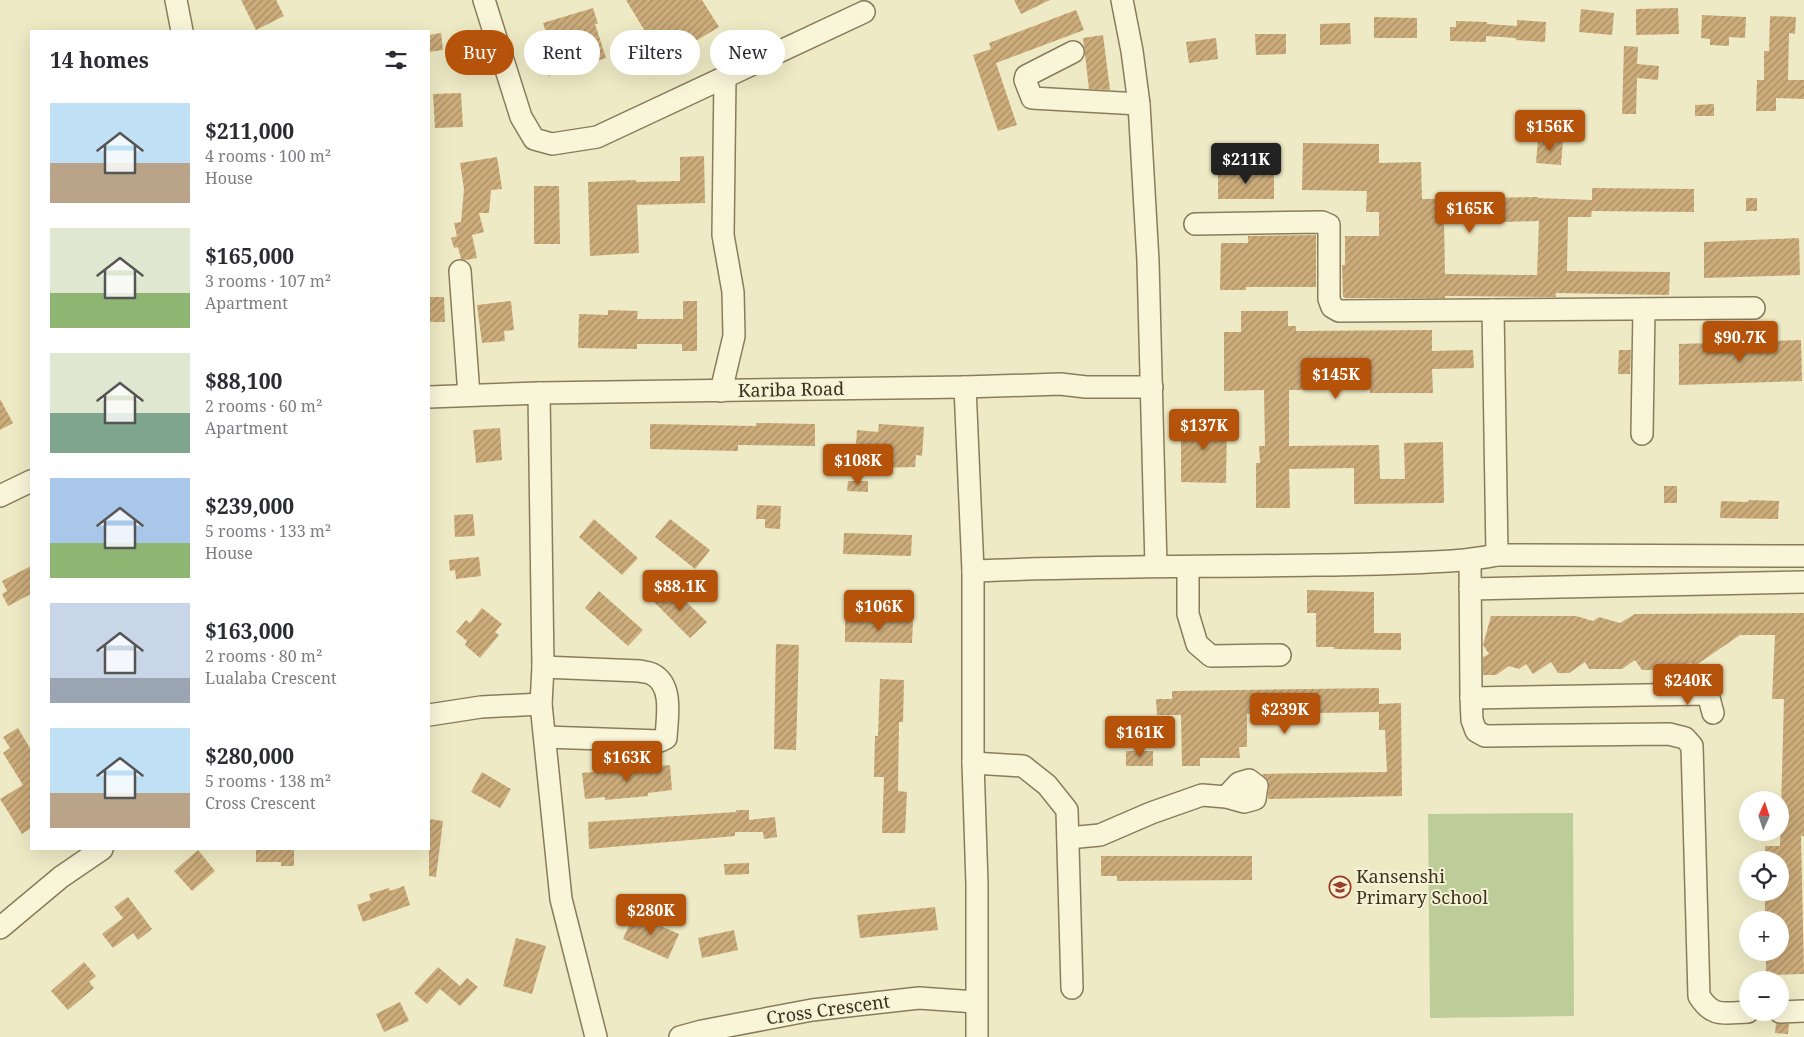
<!DOCTYPE html>
<html lang="en">
<head>
<meta charset="utf-8">
<style>
  :root { --surface:#fff; --page:#f2f2f3; --text:#2b2b33; --muted:#7c7c81; --accent:#b45309 }
  body { margin:0; font-family:"Noto Serif",serif; background:var(--page); color:var(--text); height:100vh; display:flex; flex-direction:column; font-size:19px; white-space:nowrap }
  * { box-sizing:border-box; margin:0 }
  p { font-size:16px; color:var(--muted) }
  .icon { flex:none; width:28px; height:28px; fill:none; stroke:currentColor; stroke-width:2; stroke-linecap:round; stroke-linejoin:round }
  .map { position:relative; flex:1; overflow:hidden }
  .side { position:absolute; left:30px; top:30px; width:400px; height:820px; display:flex; flex-direction:column; background:var(--surface); border-radius:0px; box-shadow:0 5px 20px #0002 }
  .side>* { flex:none }
  .banner { position:absolute; left:445px; top:30px; width:475px; height:45px; display:flex; gap:10px }
  .needle { width:32px; rotate:3deg }
  .controls { position:absolute; left:1739px; top:791px; display:grid; gap:10px }
  .controls a { display:grid; place-items:center; width:50px; height:50px; border-radius:50%; background:var(--surface); box-shadow:0 5px 20px #0002; font-size:25px }
  .price { position:absolute; translate:-50% -42px; padding:0 11px; border-radius:5px; background:var(--accent); color:#fff; font-size:16px; line-height:32px; filter:drop-shadow(0 1px 2px #0008) }
  .price::after { content:''; position:absolute; left:50%; top:30px; width:15px; height:11px; margin-left:-8px; background:inherit; clip-path:polygon(0 0,100% 0,50% 100%) }
  .price.active { background:#222; color:#fff }
  ul { padding:0; list-style:none }
  li { display:flex; align-items:center; gap:15px; height:125px; padding:0 20px }
  li span { display:grid; place-items:center; flex:none; width:140px; height:100px; border-radius:0px; color:#555 }
  li>.icon { margin-inline-start:auto }
  span .icon { width:60px; height:60px; fill:#fffc; stroke-width:1 }
  li b { font-size:21px }
  h2 { display:flex; justify-content:space-between; align-items:center; height:60px; padding:0 20px; font-size:21px }
  .tag { padding:0 18px; border-radius:22px; background:var(--surface); box-shadow:0 5px 20px #0002; font-size:18px; line-height:45px }
  .tag.active { background:var(--accent); color:#fff }
  .map>svg:first-child { display:block }
  .garden { fill:#bdcd99 }
  .building { fill:url(#building-hatch); fill-rule:evenodd }
  .lines { fill:none; stroke-linecap:round; stroke-linejoin:round }
  .minor-casing { stroke:#8a7c5b; stroke-width:24 }
  .minor { stroke:#f9f5d9; stroke-width:21 }
  .labels { text-anchor:middle; stroke-width:4; stroke-linejoin:round; paint-order:stroke }
  .street-label { font-size:18px; fill:#3a311f; stroke:#f6f2d5 }
  .poi-label { font-size:18px; fill:#3a311f; stroke:#f6f2d5; text-anchor:start }
</style>
</head>
<body>
<div class="map">
<svg width="1804" height="1037" viewBox="0 0 1804 1037">
  <defs>
    <pattern id="building-hatch" width="6" height="6" patternUnits="userSpaceOnUse" patternTransform="scale(1.25)"><rect width="6" height="6" fill="#ccac7b"/><path d="M-1 1l2-2M0 6l6-6M5 7l2-2" fill="none" stroke="#a78d64"/></pattern>
  </defs>
  <rect width="100%" height="100%" fill="#eeeac5"/>
  <polygon class="garden" points="1573,813 1574,1016 1430,1018 1428,814"/>
  <g class="building">
    <polygon points="241,0 276,0 284,16 256,30"/>
    <polygon points="626,0 702,0 719,27 689,45 692,51 666,66"/>
    <polygon points="1014,0 1050,0 1021,14"/>
    <polygon points="593,8 598,24 595,24 606,58 548,76 541,52 551,49 543,23"/>
    <polygon points="1678,8 1679,34 1636,35 1636,9"/>
    <polygon points="1581,9 1614,13 1612,35 1579,32"/>
    <polygon points="1076,10 1084,30 996,63 1017,125 998,131 973,55 991,49 989,43"/>
    <polygon points="1702,15 1746,17 1745,38 1729,37 1729,46 1710,45 1710,39 1701,38"/>
    <polygon points="1770,16 1796,17 1795,34 1789,33 1788,80 1804,80 1804,99 1776,98 1776,111 1756,111 1757,80 1764,80 1764,51 1769,51"/>
    <polygon points="1374,17 1417,18 1417,38 1374,38"/>
    <polygon points="1517,20 1546,22 1545,42 1516,40 1516,38 1486,36 1486,42 1450,41 1450,27 1456,27 1456,21 1487,22 1487,24 1517,26"/>
    <polygon points="1350,23 1351,44 1320,45 1320,24"/>
    <polygon points="441,33 443,50 429,52 429,35"/>
    <polygon points="1255,34 1286,34 1286,54 1256,55"/>
    <polygon points="1103,35 1110,90 1089,89 1083,38"/>
    <polygon points="1216,38 1218,59 1189,63 1186,42"/>
    <polygon points="1624,46 1638,47 1637,64 1659,66 1658,80 1637,78 1636,114 1622,114"/>
    <polygon points="461,93 463,127 435,128 433,94"/>
    <polygon points="1714,104 1714,116 1695,116 1695,105"/>
    <polygon points="1538,139 1563,141 1561,165 1536,163"/>
    <path d="M1303 143 1379 144V163L1421 162 1422 199 1538 197V198L1592 200V188L1694 189V212L1592 211 1591 217H1568L1567 271 1670 272 1669 295 1556 293V297L1445 296V298H1346L1343 297 1342 265H1345V236H1379V212H1366L1367 191 1302 190ZM1504 218V222L1539 221 1537 275 1445 274 1444 219Z"/>
    <polygon points="704,156 705,203 637,205 639,253 590,256 588,182 636,180 636,182 680,181 680,157"/>
    <polygon points="497,157 502,189 491,190 489,213 479,213 484,232 472,235 477,258 466,260 461,259 458,247 454,248 451,238 457,236 454,223 461,222 464,189 460,163"/>
    <polygon points="1218,171 1274,172 1274,199 1218,199"/>
    <polygon points="534,186 559,186 560,244 534,244"/>
    <rect x="1746" y="198" width="11" height="13"/>
    <polygon points="1316,235 1316,287 1246,287 1246,290 1220,290 1221,243 1248,243 1248,236"/>
    <polygon points="1799,238 1800,275 1704,278 1704,242"/>
    <polygon points="429,297 444,297 445,322 429,322"/>
    <polygon points="511,301 514,330 504,331 505,341 482,343 477,305"/>
    <polygon points="683,301 697,301 697,351 682,351 682,344 637,344 637,349 578,348 579,314 608,315 608,310 638,311 637,319 683,319"/>
    <polygon points="1241,311 1288,311 1288,326 1296,326 1296,331 1432,330 1432,351 1473,350 1474,368 1432,369 1433,393 1370,393 1370,390 1289,390 1289,446 1379,445 1380,479 1405,479 1404,443 1443,442 1444,503 1354,504 1354,468 1289,469 1290,508 1256,508 1256,463 1260,463 1259,446 1265,446 1264,390 1224,391 1224,332 1241,332"/>
    <polygon points="1801,340 1802,381 1679,385 1679,344"/>
    <polygon points="1619,350 1631,350 1630,374 1618,374"/>
    <polygon points="0,399 13,423 0,430"/>
    <polygon points="1181,419 1227,419 1226,483 1181,482"/>
    <polygon points="756,423 815,424 815,446 738,445 738,451 650,449 650,424 756,426"/>
    <polygon points="879,424 924,427 922,456 916,455 915,467 873,468 873,452 865,451 866,446 856,446 857,430 878,432"/>
    <polygon points="500,428 502,460 476,463 473,430"/>
    <polygon points="848,481 868,481 868,492 847,491"/>
    <rect x="1664" y="486" width="13" height="17"/>
    <polygon points="1749,500 1779,501 1778,519 1720,518 1721,501 1748,502"/>
    <polygon points="757,505 781,506 780,529 765,528 765,519 756,519"/>
    <polygon points="473,514 475,536 455,537 454,515"/>
    <polygon points="594,519 638,558 622,575 579,537"/>
    <polygon points="670,519 710,550 695,569 655,537"/>
    <polygon points="844,533 912,535 911,556 843,554"/>
    <polygon points="479,557 481,576 456,579 455,570 450,571 449,560"/>
    <polygon points="31,566 31,594 8,606 2,594 7,591 2,581"/>
    <polygon points="670,586 707,622 690,638 654,602"/>
    <polygon points="1307,590 1374,592 1374,633 1401,633 1401,650 1334,649 1334,647 1316,647 1316,613 1307,613"/>
    <polygon points="599,591 643,630 628,646 585,608"/>
    <polygon points="482,608 502,624 495,632 499,635 480,658 465,645 467,641 456,632 466,620 470,623"/>
    <polygon points="1804,613 1804,836 1801,836 1804,974 1766,975 1766,952 1780,952 1780,920 1765,920 1765,892 1780,892 1780,860 1765,860 1765,846 1780,846 1784,699 1772,699 1775,635 1740,635 1696,665 1690,663 1679,670 1642,670 1635,660 1622,669 1589,669 1585,662 1569,673 1558,673 1551,662 1533,674 1526,664 1519,669 1509,666 1496,675 1483,675 1483,657 1489,654 1483,645 1491,616 1576,616 1593,621 1599,617 1620,623 1635,614"/>
    <polygon points="845,621 913,621 912,643 845,642"/>
    <polygon points="776,644 799,645 796,750 774,749"/>
    <polygon points="880,679 904,680 903,722 899,722 898,791 907,792 905,833 882,833 884,777 874,777 875,736 878,736"/>
    <polygon points="1379,688 1379,704 1401,703 1402,796 1268,799 1269,782 1262,774 1387,772 1385,730 1379,730 1379,712 1247,714 1247,747 1239,747 1240,758 1200,758 1200,766 1182,766 1181,715 1157,715 1156,699 1172,699 1172,691"/>
    <polygon points="18,728 31,750 31,828 22,834 0,799 23,785 3,753 10,748 3,737"/>
    <rect x="1126" y="751" width="27" height="15"/>
    <polygon points="670,765 672,790 648,793 648,796 605,800 605,797 585,799 582,773"/>
    <polygon points="482,772 511,789 500,808 471,792"/>
    <polygon points="736,810 749,810 749,820 775,817 777,837 764,839 763,832 735,832 735,836 589,849 588,822 736,812"/>
    <polygon points="429,819 443,821 436,877 429,876"/>
    <polygon points="256,849 294,849 294,866 281,866 281,862 256,862"/>
    <polygon points="198,850 215,871 192,891 174,871"/>
    <polygon points="1101,856 1252,856 1252,880 1117,881 1117,876 1101,876"/>
    <polygon points="749,863 749,874 725,875 724,864"/>
    <polygon points="404,886 410,905 363,922 357,905 371,900 369,894 389,888 390,891"/>
    <polygon points="128,897 152,929 138,940 133,933 113,948 102,934 123,918 114,907"/>
    <polygon points="935,907 938,930 860,938 857,915"/>
    <polygon points="634,914 679,934 668,959 623,939"/>
    <polygon points="734,930 738,950 702,958 698,938"/>
    <polygon points="516,938 546,946 532,994 503,986"/>
    <polygon points="84,962 96,976 89,982 94,988 68,1010 51,991"/>
    <polygon points="438,967 460,986 467,978 478,987 460,1006 440,989 427,1004 414,993"/>
    <polygon points="400,1002 409,1021 384,1032 376,1014"/>
    <polygon points="1776,1023 1789,1024 1788,1034 1775,1033"/>
  </g>
  <g class="lines">
    <g class="minor-casing">
      <g id="minor">
        <polyline points="176,0 182,31"/>
        <polyline points="484,0 521,117 534,139 552,144 597,137 864,12"/>
        <polyline points="1122,0 1132,51 1139,104 1148,261 1156,566"/>
        <polyline points="1073,52 1026,76 1025,80 1032,98 1139,104"/>
        <polyline points="1195,224 1322,222 1329,225 1329,299 1332,307 1339,311 1754,308"/>
        <polyline points="460,271 469,395"/>
        <polyline points="1493,310 1497,555"/>
        <polyline points="965,387 973,571 973,763 977,884 977,1037"/>
        <polyline points="721,391 734,336 733,292 723,235 725,76"/>
        <polyline points="539,393 543,667 541,704 561,899 596,1037"/>
        <polyline points="429,397 539,393 965,387 1060,384 1086,387 1152,387"/>
        <polyline points="1642,434 1644,309"/>
        <polyline points="0,496 31,481"/>
        <path d="M1470 561 1471 698 1472 720 1476 731 1485 736 1669 734 1685 738 1692 746 1699 996C1713 1018 1723 1013 1748 1012"/>
        <polyline points="1188,567 1188,614 1197,644 1211,656 1280,655"/>
        <path d="M973 571C1087 566 1202 567 1316 565 1347 565 1377 564 1407 563 1438 562 1467 561 1497 555L1804 556"/>
        <polyline points="1470,589 1804,582"/>
        <path d="M543 667 640 671C643 672 648 672 652 674 674 685 667 718 666 738L660 741 545 737"/>
        <polyline points="1471,698 1704,694 1709,698 1713,713"/>
        <polyline points="429,715 481,707 541,704"/>
        <polyline points="973,763 1023,766 1047,785 1067,810 1072,988"/>
        <polyline points="1068,838 1100,835 1151,813 1202,795 1226,797 1244,802 1255,799 1257,786 1249,780 1239,783 1226,797"/>
        <polyline points="0,928 61,877 102,849"/>
        <polyline points="1780,1012 1804,1011"/>
        <polyline points="680,1037 702,1031 812,1010 919,998 976,1002"/>
      </g>
    </g>
    <use href="#minor" class="minor"/>
  </g>
  <defs>
    <g id="school-ring" transform="scale(1.125)"><circle r="9.5" fill="#f6f2d5" stroke="#993e2b" stroke-width="1.5"/><path d="M0-5L7-2L0 1L-7-2ZM-4 1L0 2.5L4 1V4Q0 6-4 4Z" fill="#993e2b"/></g>
  </defs>
  <g fill-rule="evenodd">
    <use href="#school-ring" x="1340" y="887"/>
  </g>
  <g class="labels">
    <g class="street-label">
      <text transform="translate(791 390) rotate(-1)" y="6">Kariba Road</text>
      <text transform="translate(828 1010) rotate(-8)" y="6">Cross Crescent</text>
    </g>
    <g class="poi-label">
      <text x="1356" y="883">Kansenshi<tspan x="1356" dy="21">Primary School</tspan></text>
    </g>
  </g>
</svg>
<div class="controls">
<a><svg class="needle" viewBox="-14 -14 28 28"><path d="M0-13l5 13h-10z" fill="#e53935"/><path d="M0 13l5-13h-10z" fill="#7c7c81"/></svg></a>
<a><svg class="icon" aria-label="locate" viewBox="0 0 24 24"><circle cx="12" cy="12" r="6"/><path d="M12 2v4M12 18v4M2 12h4M18 12h4"/></svg></a>
<a>+</a>
<a>−</a>
</div>
<b class="price" style="left:1550px;top:152px">$156K</b>
<b class="price active" style="left:1246px;top:185px">$211K</b>
<b class="price" style="left:1470px;top:234px">$165K</b>
<b class="price" style="left:1740px;top:363px">$90.7K</b>
<b class="price" style="left:1336px;top:400px">$145K</b>
<b class="price" style="left:1204px;top:451px">$137K</b>
<b class="price" style="left:858px;top:486px">$108K</b>
<b class="price" style="left:680px;top:612px">$88.1K</b>
<b class="price" style="left:879px;top:632px">$106K</b>
<b class="price" style="left:1688px;top:706px">$240K</b>
<b class="price" style="left:1285px;top:735px">$239K</b>
<b class="price" style="left:1140px;top:758px">$161K</b>
<b class="price" style="left:627px;top:783px">$163K</b>
<b class="price" style="left:651px;top:936px">$280K</b>
<div class="banner">
<a class="tag active">Buy</a>
<a class="tag">Rent</a>
<a class="tag">Filters</a>
<a class="tag">New</a>
</div>
<section class="side">
<h2>14 homes<svg class="icon" aria-label="filters" viewBox="0 0 24 24"><path d="M4 7h16M4 17h16"/><circle cx="9" cy="7" r="2"/><circle cx="15" cy="17" r="2"/></svg></h2>
<ul>
<li><span style="background:linear-gradient(#bfe0f5 60%,#b9a48a 0)"><svg class="icon" aria-label="home" viewBox="0 0 24 24"><path d="M3 11l9-7 9 7M6 9v11h12V9"/></svg></span><div><b>$211,000</b><p>4 rooms · 100 m²</p><p>House</p></div></li>
<li><span style="background:linear-gradient(#dfe7d0 65%,#8fb573 0)"><svg class="icon" aria-label="home" viewBox="0 0 24 24"><path d="M3 11l9-7 9 7M6 9v11h12V9"/></svg></span><div><b>$165,000</b><p>3 rooms · 107 m²</p><p>Apartment</p></div></li>
<li><span style="background:linear-gradient(#dfe7d0 60%,#7fa58c 0)"><svg class="icon" aria-label="home" viewBox="0 0 24 24"><path d="M3 11l9-7 9 7M6 9v11h12V9"/></svg></span><div><b>$88,100</b><p>2 rooms · 60 m²</p><p>Apartment</p></div></li>
<li><span style="background:linear-gradient(#a9c7e8 65%,#8fb573 0)"><svg class="icon" aria-label="home" viewBox="0 0 24 24"><path d="M3 11l9-7 9 7M6 9v11h12V9"/></svg></span><div><b>$239,000</b><p>5 rooms · 133 m²</p><p>House</p></div></li>
<li><span style="background:linear-gradient(#c9d6e8 75%,#9aa5b1 0)"><svg class="icon" aria-label="home" viewBox="0 0 24 24"><path d="M3 11l9-7 9 7M6 9v11h12V9"/></svg></span><div><b>$163,000</b><p>2 rooms · 80 m²</p><p>Lualaba Crescent</p></div></li>
<li><span style="background:linear-gradient(#bfe0f5 65%,#b9a48a 0)"><svg class="icon" aria-label="home" viewBox="0 0 24 24"><path d="M3 11l9-7 9 7M6 9v11h12V9"/></svg></span><div><b>$280,000</b><p>5 rooms · 138 m²</p><p>Cross Crescent</p></div></li>
</ul>
</section>
</div>
</body>
</html>
